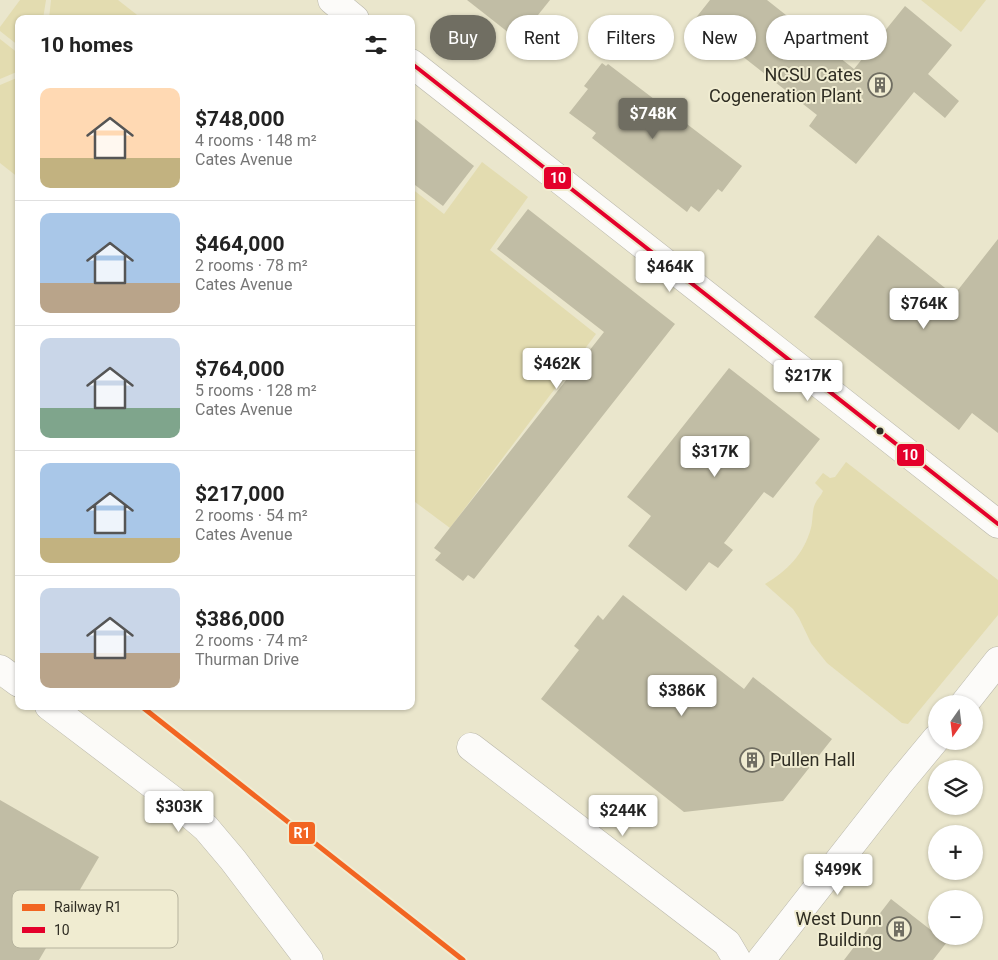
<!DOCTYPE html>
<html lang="en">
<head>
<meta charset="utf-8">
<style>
  :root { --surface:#fff; --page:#f6f6f6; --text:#222; --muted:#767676; --line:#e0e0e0; --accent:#706e62 }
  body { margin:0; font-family:Roboto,sans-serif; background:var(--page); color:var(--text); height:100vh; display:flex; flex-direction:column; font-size:19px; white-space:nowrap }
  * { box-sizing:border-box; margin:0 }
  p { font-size:16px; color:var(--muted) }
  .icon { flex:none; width:28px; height:28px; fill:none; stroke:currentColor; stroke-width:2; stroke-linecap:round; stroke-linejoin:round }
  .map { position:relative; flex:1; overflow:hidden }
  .sheet { position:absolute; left:15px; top:15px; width:400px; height:695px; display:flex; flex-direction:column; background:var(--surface); border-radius:10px; box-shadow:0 1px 4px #0004 }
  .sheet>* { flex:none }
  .banner { position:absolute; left:430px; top:15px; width:475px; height:45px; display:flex; gap:10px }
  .needle { width:32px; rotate:194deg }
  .fabs { position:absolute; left:928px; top:695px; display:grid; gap:10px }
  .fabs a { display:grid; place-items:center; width:55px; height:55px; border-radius:50%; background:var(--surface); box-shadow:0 1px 4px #0004; font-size:25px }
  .price { position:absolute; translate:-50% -42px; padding:0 11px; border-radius:5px; background:#fff; color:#222; font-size:16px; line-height:32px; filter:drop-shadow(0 1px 2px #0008) }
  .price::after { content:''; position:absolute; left:50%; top:30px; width:15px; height:11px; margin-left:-8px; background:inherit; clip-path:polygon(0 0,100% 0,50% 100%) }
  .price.selected { background:var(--accent); color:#fff }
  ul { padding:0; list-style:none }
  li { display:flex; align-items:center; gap:15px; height:125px; padding:0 25px }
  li+li { border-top:1px solid var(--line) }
  li span { display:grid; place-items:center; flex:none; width:140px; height:100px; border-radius:10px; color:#555 }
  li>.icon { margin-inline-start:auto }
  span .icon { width:60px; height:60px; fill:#fffc; stroke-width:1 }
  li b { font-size:21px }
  h2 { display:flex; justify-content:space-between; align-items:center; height:60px; padding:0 25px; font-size:21px }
  .tag { padding:0 18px; border-radius:22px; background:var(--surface); box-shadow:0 1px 4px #0004; font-size:18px; line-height:45px }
  .tag.selected { background:var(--accent); color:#fff }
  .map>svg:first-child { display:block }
  .built { fill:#eae6cc; fill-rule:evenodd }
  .green { fill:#e3dcb0 }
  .building { fill:#c1bda5 }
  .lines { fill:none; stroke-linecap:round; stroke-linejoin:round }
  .minor-casing { stroke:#b9b7ab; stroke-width:29 }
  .tertiary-casing { stroke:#b9b7ab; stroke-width:29 }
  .minor { stroke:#fcfbf9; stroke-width:28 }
  .tertiary { stroke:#fcfbf9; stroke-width:28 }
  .bus-1-casing { stroke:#f0ecd1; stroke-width:8 }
  .bus-1 { stroke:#e4002b; stroke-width:4 }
  .rail-1-casing { stroke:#f0ecd1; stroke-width:9 }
  .rail-1 { stroke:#f26522; stroke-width:5 }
  .bus-dot { fill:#2f2d23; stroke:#f0ecd1; stroke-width:2 }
  .labels { text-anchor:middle; stroke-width:4; stroke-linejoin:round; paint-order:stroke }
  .poi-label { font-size:18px; fill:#2f2d23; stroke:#f0ecd1; text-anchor:end }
  .key { fill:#f0ecd1; stroke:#b6b39d; stroke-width:1 }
  .key-label { font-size:14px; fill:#2f2d23 }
  .line-badge { stroke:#f0ecd1; stroke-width:2 }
  .badge-label { font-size:14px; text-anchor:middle; font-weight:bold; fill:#fff }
</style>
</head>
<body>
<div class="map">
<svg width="998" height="960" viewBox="0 0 998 960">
  <rect width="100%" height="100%" fill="#e9e7d8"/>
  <path class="built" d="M0 0H998V960H0ZM19 19H411V706H19ZM936 704H974V741H936ZM936 769H974V806H936ZM936 834H974V871H936ZM936 899H974V936H936Z"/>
  <g class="green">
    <polygon points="20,0 46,0 43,19 19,19 19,46 0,31 0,27"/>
    <polygon points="51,0 118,0 141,18 49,19"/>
    <polygon points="921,0 986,0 961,32"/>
    <polygon points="0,39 19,54 19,71 0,79"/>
    <polygon points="19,77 19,178 0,163 0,85"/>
    <polygon points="482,162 528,197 490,250 596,334 450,528 411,499 411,188 444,214"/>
    <path d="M846 462 998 580V615L908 724 902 723 827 663 811 643 799 618 793 609 765 584C787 571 804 554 811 528 813 521 812 510 815 504 817 499 821 496 823 491L815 483 823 473 830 478 835 477Z"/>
  </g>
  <g class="building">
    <polygon points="467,0 550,0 518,40"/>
    <polygon points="710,0 767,0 854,69 905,6 952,45 928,74 959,101 945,118 914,92 856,164 809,126 817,115 695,19"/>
    <polygon points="602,63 606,66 608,64 742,166 722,192 718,189 699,212 691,206 687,212 592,138 596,133 569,113 588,89 584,86"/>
    <polygon points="411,116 474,166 443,206 411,182"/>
    <polygon points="528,209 675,324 474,579 468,575 463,581 435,560 441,553 434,548 604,332 497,249"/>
    <polygon points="878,235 954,295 998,239 998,433 972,413 959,430 814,317"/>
    <polygon points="729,368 820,439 773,498 764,492 724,543 733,550 718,568 709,562 686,591 628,546 651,516 627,497"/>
    <polygon points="623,595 744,689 753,677 832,739 783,801 684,812 541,699 579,650 574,646 598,615 603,620"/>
    <polygon points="0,800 99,857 39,960 0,960"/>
    <polygon points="891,899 936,934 936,936 939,936 947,942 933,960 844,960"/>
  </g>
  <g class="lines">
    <g class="minor-casing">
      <g id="minor">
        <polyline points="0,669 19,683"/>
        <polyline points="49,706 178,804 206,828 233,860 309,960"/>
        <polyline points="471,747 727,943 737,960"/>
      </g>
    </g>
    <g class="tertiary-casing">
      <g id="tertiary">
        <polyline points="332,0 355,19"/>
        <polyline points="411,63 998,524"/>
        <polyline points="964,704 998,661"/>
        <polyline points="761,960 902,780 936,739"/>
      </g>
    </g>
    <use href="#minor" class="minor"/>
    <use href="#tertiary" class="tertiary"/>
    <g class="bus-1-casing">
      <polyline id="bus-1" points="411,63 998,524"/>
    </g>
    <use href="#bus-1" class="bus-1"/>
    <g class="rail-1-casing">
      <polyline id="rail-1" points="141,706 463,960"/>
    </g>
    <use href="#rail-1" class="rail-1"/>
  </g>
  <defs>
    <g id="building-ring" transform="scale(1.25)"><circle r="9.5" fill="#f0ecd1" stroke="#706e62" stroke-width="1.5"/><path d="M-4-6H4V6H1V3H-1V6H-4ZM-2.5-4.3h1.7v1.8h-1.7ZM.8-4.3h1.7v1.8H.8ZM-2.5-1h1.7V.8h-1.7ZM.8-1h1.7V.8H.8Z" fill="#706e62"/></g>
  </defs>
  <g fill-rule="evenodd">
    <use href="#building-ring" x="880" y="85"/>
    <use href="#building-ring" x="752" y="760"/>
    <use href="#building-ring" x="899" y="929"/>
  </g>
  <circle class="bus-dot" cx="880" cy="431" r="4.5"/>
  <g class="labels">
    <g class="poi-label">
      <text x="862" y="81">NCSU Cates<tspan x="862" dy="21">Cogeneration Plant</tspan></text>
      <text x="770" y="766" text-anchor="start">Pullen Hall</text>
      <text x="882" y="925">West Dunn<tspan x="882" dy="21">Building</tspan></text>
    </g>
  </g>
  <rect x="12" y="890" width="166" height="58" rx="8" class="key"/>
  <rect x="22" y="904" width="23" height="7" fill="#f26522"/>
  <rect x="22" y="927" width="23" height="6" fill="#e4002b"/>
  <g class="key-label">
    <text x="54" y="912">Railway R1</text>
    <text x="54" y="935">10</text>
  </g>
  <g class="line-badge">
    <rect x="543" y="166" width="29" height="24" rx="5" fill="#e4002b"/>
    <rect x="896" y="443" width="29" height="24" rx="5" fill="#e4002b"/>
    <rect x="288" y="821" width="28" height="24" rx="5" fill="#f26522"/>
  </g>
  <g class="badge-label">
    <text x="558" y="183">10</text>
    <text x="910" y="460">10</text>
    <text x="302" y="838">R1</text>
  </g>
</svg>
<div class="fabs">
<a><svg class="needle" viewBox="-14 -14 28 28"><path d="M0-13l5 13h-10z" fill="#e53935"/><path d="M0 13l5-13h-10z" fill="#767676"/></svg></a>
<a><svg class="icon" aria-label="layers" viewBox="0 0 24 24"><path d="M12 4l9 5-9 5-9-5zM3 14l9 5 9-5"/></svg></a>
<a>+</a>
<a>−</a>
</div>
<b class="price selected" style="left:653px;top:140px">$748K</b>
<b class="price" style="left:670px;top:293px">$464K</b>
<b class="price" style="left:924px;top:330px">$764K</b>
<b class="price" style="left:557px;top:390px">$462K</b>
<b class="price" style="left:808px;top:402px">$217K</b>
<b class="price" style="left:715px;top:478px">$317K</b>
<b class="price" style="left:682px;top:717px">$386K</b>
<b class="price" style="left:179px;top:833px">$303K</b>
<b class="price" style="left:623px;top:837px">$244K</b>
<b class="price" style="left:838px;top:896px">$499K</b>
<div class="banner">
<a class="tag selected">Buy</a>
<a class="tag">Rent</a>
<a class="tag">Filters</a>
<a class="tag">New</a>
<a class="tag">Apartment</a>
</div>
<section class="sheet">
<h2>10 homes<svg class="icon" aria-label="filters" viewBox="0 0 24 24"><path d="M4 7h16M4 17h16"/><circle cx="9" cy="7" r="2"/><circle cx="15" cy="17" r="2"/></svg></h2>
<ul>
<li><span style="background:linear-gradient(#ffd9b3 70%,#c2b280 0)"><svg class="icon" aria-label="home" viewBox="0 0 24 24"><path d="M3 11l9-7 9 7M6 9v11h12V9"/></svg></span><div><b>$748,000</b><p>4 rooms · 148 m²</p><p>Cates Avenue</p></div></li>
<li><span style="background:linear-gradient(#a9c7e8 70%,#b9a48a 0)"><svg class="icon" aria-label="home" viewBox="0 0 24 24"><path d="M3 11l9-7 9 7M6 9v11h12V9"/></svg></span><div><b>$464,000</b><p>2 rooms · 78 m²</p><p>Cates Avenue</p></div></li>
<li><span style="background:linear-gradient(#c9d6e8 70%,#7fa58c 0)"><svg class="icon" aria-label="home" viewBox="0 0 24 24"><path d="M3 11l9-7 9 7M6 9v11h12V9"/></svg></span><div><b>$764,000</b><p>5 rooms · 128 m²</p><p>Cates Avenue</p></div></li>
<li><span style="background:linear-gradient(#a9c7e8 75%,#c2b280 0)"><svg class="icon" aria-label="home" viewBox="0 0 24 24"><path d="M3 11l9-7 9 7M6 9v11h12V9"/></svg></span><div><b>$217,000</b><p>2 rooms · 54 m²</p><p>Cates Avenue</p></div></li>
<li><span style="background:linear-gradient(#c9d6e8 65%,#b9a48a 0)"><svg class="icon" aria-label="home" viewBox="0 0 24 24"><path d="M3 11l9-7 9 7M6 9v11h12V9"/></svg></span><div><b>$386,000</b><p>2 rooms · 74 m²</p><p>Thurman Drive</p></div></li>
</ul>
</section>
</div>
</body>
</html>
